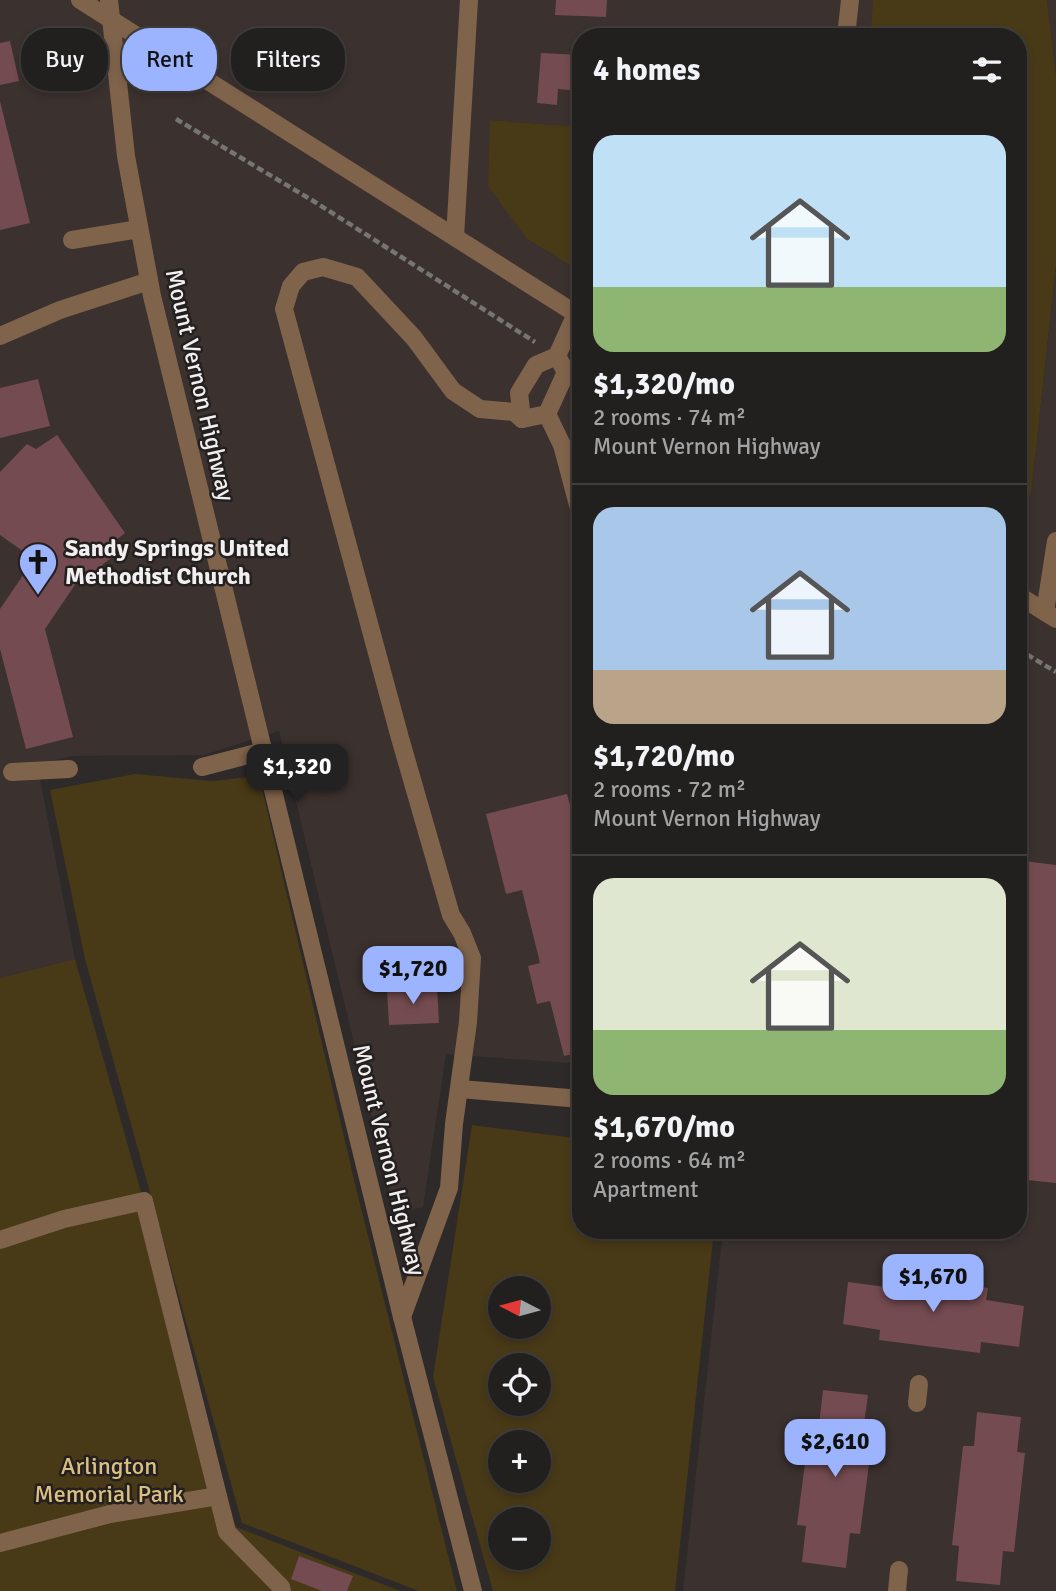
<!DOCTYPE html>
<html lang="en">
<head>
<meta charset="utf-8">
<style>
  :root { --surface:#22201f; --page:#2a2828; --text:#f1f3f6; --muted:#a2a3a4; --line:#3f3e3d; --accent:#9cb4fd }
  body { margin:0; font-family:Signika,sans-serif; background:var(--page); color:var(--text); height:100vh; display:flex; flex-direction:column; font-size:26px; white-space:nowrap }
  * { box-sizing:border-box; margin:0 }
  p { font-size:23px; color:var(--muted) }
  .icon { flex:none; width:38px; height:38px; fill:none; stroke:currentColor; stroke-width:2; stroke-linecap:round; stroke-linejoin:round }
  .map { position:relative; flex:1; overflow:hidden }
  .details { position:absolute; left:572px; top:28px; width:455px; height:1211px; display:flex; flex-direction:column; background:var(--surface); border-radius:28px; box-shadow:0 4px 10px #0003,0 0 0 2px var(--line) }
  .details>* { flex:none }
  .hud { position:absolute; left:21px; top:28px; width:446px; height:63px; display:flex; gap:14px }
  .needle { width:46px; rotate:276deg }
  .controls { position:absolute; left:488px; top:1276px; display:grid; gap:14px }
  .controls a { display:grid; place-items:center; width:63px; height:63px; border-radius:50%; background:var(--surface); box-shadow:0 4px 10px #0003,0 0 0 2px var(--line); font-size:35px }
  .price { position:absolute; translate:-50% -60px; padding:0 16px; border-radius:14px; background:var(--accent); color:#111; font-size:23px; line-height:46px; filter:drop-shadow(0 2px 4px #0008) }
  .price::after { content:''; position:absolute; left:50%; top:42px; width:21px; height:16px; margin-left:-10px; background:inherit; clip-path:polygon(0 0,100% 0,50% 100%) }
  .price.current { background:#222; color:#fff }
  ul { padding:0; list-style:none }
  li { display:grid; align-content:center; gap:14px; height:371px; padding:0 21px }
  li+li { border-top:2px solid var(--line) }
  li span { display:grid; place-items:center; height:217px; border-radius:21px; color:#555 }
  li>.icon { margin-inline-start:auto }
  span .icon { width:126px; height:126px; fill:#fffc; stroke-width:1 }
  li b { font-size:30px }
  h2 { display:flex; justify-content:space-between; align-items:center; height:84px; padding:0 21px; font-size:30px }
  .tag { padding:0 24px; border-radius:28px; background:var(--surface); box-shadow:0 4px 10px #0003,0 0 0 2px var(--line); font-size:24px; line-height:63px }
  .tag.current { background:var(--accent); color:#111 }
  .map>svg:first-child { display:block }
  .built { fill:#3b312f }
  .green { fill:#483917; fill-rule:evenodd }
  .building { fill:#744b51 }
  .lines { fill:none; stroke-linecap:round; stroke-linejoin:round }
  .path { stroke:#777474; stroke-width:4.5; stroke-dasharray:7 3.5; stroke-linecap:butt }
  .minor { stroke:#80634b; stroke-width:18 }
  .labels { text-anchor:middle; stroke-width:5; stroke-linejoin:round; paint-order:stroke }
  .street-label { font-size:24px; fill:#f1efef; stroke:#242020 }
  .poi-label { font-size:24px; font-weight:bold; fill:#f1efef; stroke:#242020; text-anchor:start }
  .park-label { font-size:24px; fill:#dbbf81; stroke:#242020 }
</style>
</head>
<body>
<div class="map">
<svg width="1056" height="1591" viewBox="0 0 1056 1591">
  <rect width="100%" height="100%" fill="#2d2a29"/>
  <g class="built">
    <polygon points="0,0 873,0 870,37 581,37 581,127 490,120 527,239 581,272 581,1064 446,1054 423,1207 395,1214 279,731 204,755 72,756 37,764 75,959 0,978"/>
    <polygon points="1047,0 1056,0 1056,75"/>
    <polygon points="1056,265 1056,1591 683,1591 723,1230 1018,1230 1018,501 1031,495"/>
  </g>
  <g class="green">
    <polygon points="873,0 1047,0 1056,75 1056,265 1031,495 1019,501 1018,37 870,37"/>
    <polygon points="490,120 581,127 581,272 527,239 488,186"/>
    <polygon points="135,774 213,781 259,776 357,1192 457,1591 419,1591 242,1523 85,959 50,790"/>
    <polygon points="75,959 236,1527 400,1591 0,1591 0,978"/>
    <path d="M472 1125 581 1139V1230H714L675 1591H493L433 1377ZM539 1288V1326H500V1288ZM500 1365H539V1404H500ZM539 1442V1480H500V1442ZM539 1519V1558H500V1519Z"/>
  </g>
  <g class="building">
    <polygon points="556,0 607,0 606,17 555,15"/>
    <polygon points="10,41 19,81 0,85 0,43"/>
    <polygon points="541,53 581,55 581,91 558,89 557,105 537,103"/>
    <polygon points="0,101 30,223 0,230"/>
    <polygon points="38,379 50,426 0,438 0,388"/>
    <polygon points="57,435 125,533 116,540 123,550 103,564 91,583 81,576 45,629 73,737 26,749 0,649 0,609 34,559 0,535 0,472 27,444 36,449"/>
    <polygon points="567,794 581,849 581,1052 564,1056 550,1001 537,1004 528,966 540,963 522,890 506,894 486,814"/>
    <polygon points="1024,861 1056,865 1056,1183 1018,1179 1018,1039 1026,978 1018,977 1018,904"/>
    <polygon points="437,987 439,1023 389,1025 387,989"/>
    <polygon points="888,1275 988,1288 986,1300 1024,1306 1019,1347 981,1342 980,1353 879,1340 880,1330 843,1324 848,1282 886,1287"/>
    <polygon points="823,1390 868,1395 863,1431 873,1433 860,1534 850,1533 846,1568 802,1562 806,1526 797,1525 810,1424 819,1425"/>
    <polygon points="977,1412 1021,1417 1017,1452 1025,1453 1014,1552 1003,1551 1000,1585 956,1581 959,1546 952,1545 963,1446 974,1446"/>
    <polygon points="299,1556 353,1576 347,1591 322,1591 291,1579"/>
  </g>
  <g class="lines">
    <g class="path">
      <polyline points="176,119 315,202 535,342"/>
      <polyline points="1018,649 1056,672"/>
    </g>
    <g class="minor">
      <polyline points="80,0 581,317"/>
      <polyline points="109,0 126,156 152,296 402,1317 473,1591"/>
      <polyline points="846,37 850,0"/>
      <polyline points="455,237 469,0"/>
      <polyline points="72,240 139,229"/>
      <polyline points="0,336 60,310 149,281"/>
      <polyline points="547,414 562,445 581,516"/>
      <polyline points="522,419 519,393 536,365 557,356 576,314"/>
      <polyline points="522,419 547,414 566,372 557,356"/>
      <polyline points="1018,595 1056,619"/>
      <polyline points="1045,612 1056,541"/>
      <polyline points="202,767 264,751"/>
      <polyline points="12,772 69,769"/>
      <polyline points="460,1089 581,1099"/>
      <polyline points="0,1240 64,1219 144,1201 227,1532 281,1587 282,1591"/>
      <polyline points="402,1317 449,1188 454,1124 468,1022 472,958 462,933 451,915 400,738 284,309 291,286 303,272 323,267 357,277 414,338 453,391 480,409 514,412 522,419"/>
      <polyline points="917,1403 919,1384"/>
      <polyline points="0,1543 110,1514 218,1496"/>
      <polyline points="897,1591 899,1570"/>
    </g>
  </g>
  <defs>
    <g id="church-pin" transform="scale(2.0125)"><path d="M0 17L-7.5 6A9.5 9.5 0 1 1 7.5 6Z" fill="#9cb4fd" stroke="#242020"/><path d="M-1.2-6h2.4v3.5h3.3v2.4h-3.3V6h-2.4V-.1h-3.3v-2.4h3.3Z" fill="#111"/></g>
  </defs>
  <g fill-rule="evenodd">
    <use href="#church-pin" x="38" y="562"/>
  </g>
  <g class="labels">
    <g class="street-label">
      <text transform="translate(200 385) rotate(77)" y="8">Mount Vernon Highway</text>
      <text transform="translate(389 1160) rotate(76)" y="8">Mount Vernon Highway</text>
    </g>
    <g class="poi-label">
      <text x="65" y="556">Sandy Springs United<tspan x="65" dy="28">Methodist Church</tspan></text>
    </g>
    <g class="park-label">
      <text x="109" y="1474">Arlington<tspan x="109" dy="28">Memorial Park</tspan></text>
    </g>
  </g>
</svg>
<div class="controls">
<a><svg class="needle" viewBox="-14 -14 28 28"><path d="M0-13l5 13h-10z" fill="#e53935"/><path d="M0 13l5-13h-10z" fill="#a2a3a4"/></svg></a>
<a><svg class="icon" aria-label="locate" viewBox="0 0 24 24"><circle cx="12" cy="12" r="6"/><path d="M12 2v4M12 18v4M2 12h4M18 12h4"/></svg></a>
<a>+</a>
<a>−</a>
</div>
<b class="price current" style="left:297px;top:804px">$1,320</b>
<b class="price" style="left:413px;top:1006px">$1,720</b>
<b class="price" style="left:933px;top:1314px">$1,670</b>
<b class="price" style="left:835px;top:1479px">$2,610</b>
<div class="hud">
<a class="tag">Buy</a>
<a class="tag current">Rent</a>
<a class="tag">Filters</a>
</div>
<section class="details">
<h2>4 homes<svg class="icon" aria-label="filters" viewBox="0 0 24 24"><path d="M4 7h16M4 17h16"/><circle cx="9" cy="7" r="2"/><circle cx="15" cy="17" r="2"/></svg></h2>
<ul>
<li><span style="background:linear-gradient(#bfe0f5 70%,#8fb573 0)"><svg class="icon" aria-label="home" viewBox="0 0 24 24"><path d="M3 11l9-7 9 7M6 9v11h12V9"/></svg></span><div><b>$1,320/mo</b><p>2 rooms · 74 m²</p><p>Mount Vernon Highway</p></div></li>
<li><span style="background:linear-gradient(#a9c7e8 75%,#b9a48a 0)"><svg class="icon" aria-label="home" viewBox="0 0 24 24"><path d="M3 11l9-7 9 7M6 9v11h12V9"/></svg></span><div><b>$1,720/mo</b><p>2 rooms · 72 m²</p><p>Mount Vernon Highway</p></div></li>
<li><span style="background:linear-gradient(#dfe7d0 70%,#8fb573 0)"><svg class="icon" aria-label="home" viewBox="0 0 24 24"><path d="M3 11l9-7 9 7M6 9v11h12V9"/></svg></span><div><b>$1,670/mo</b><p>2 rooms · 64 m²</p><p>Apartment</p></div></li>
</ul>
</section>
</div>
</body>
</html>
